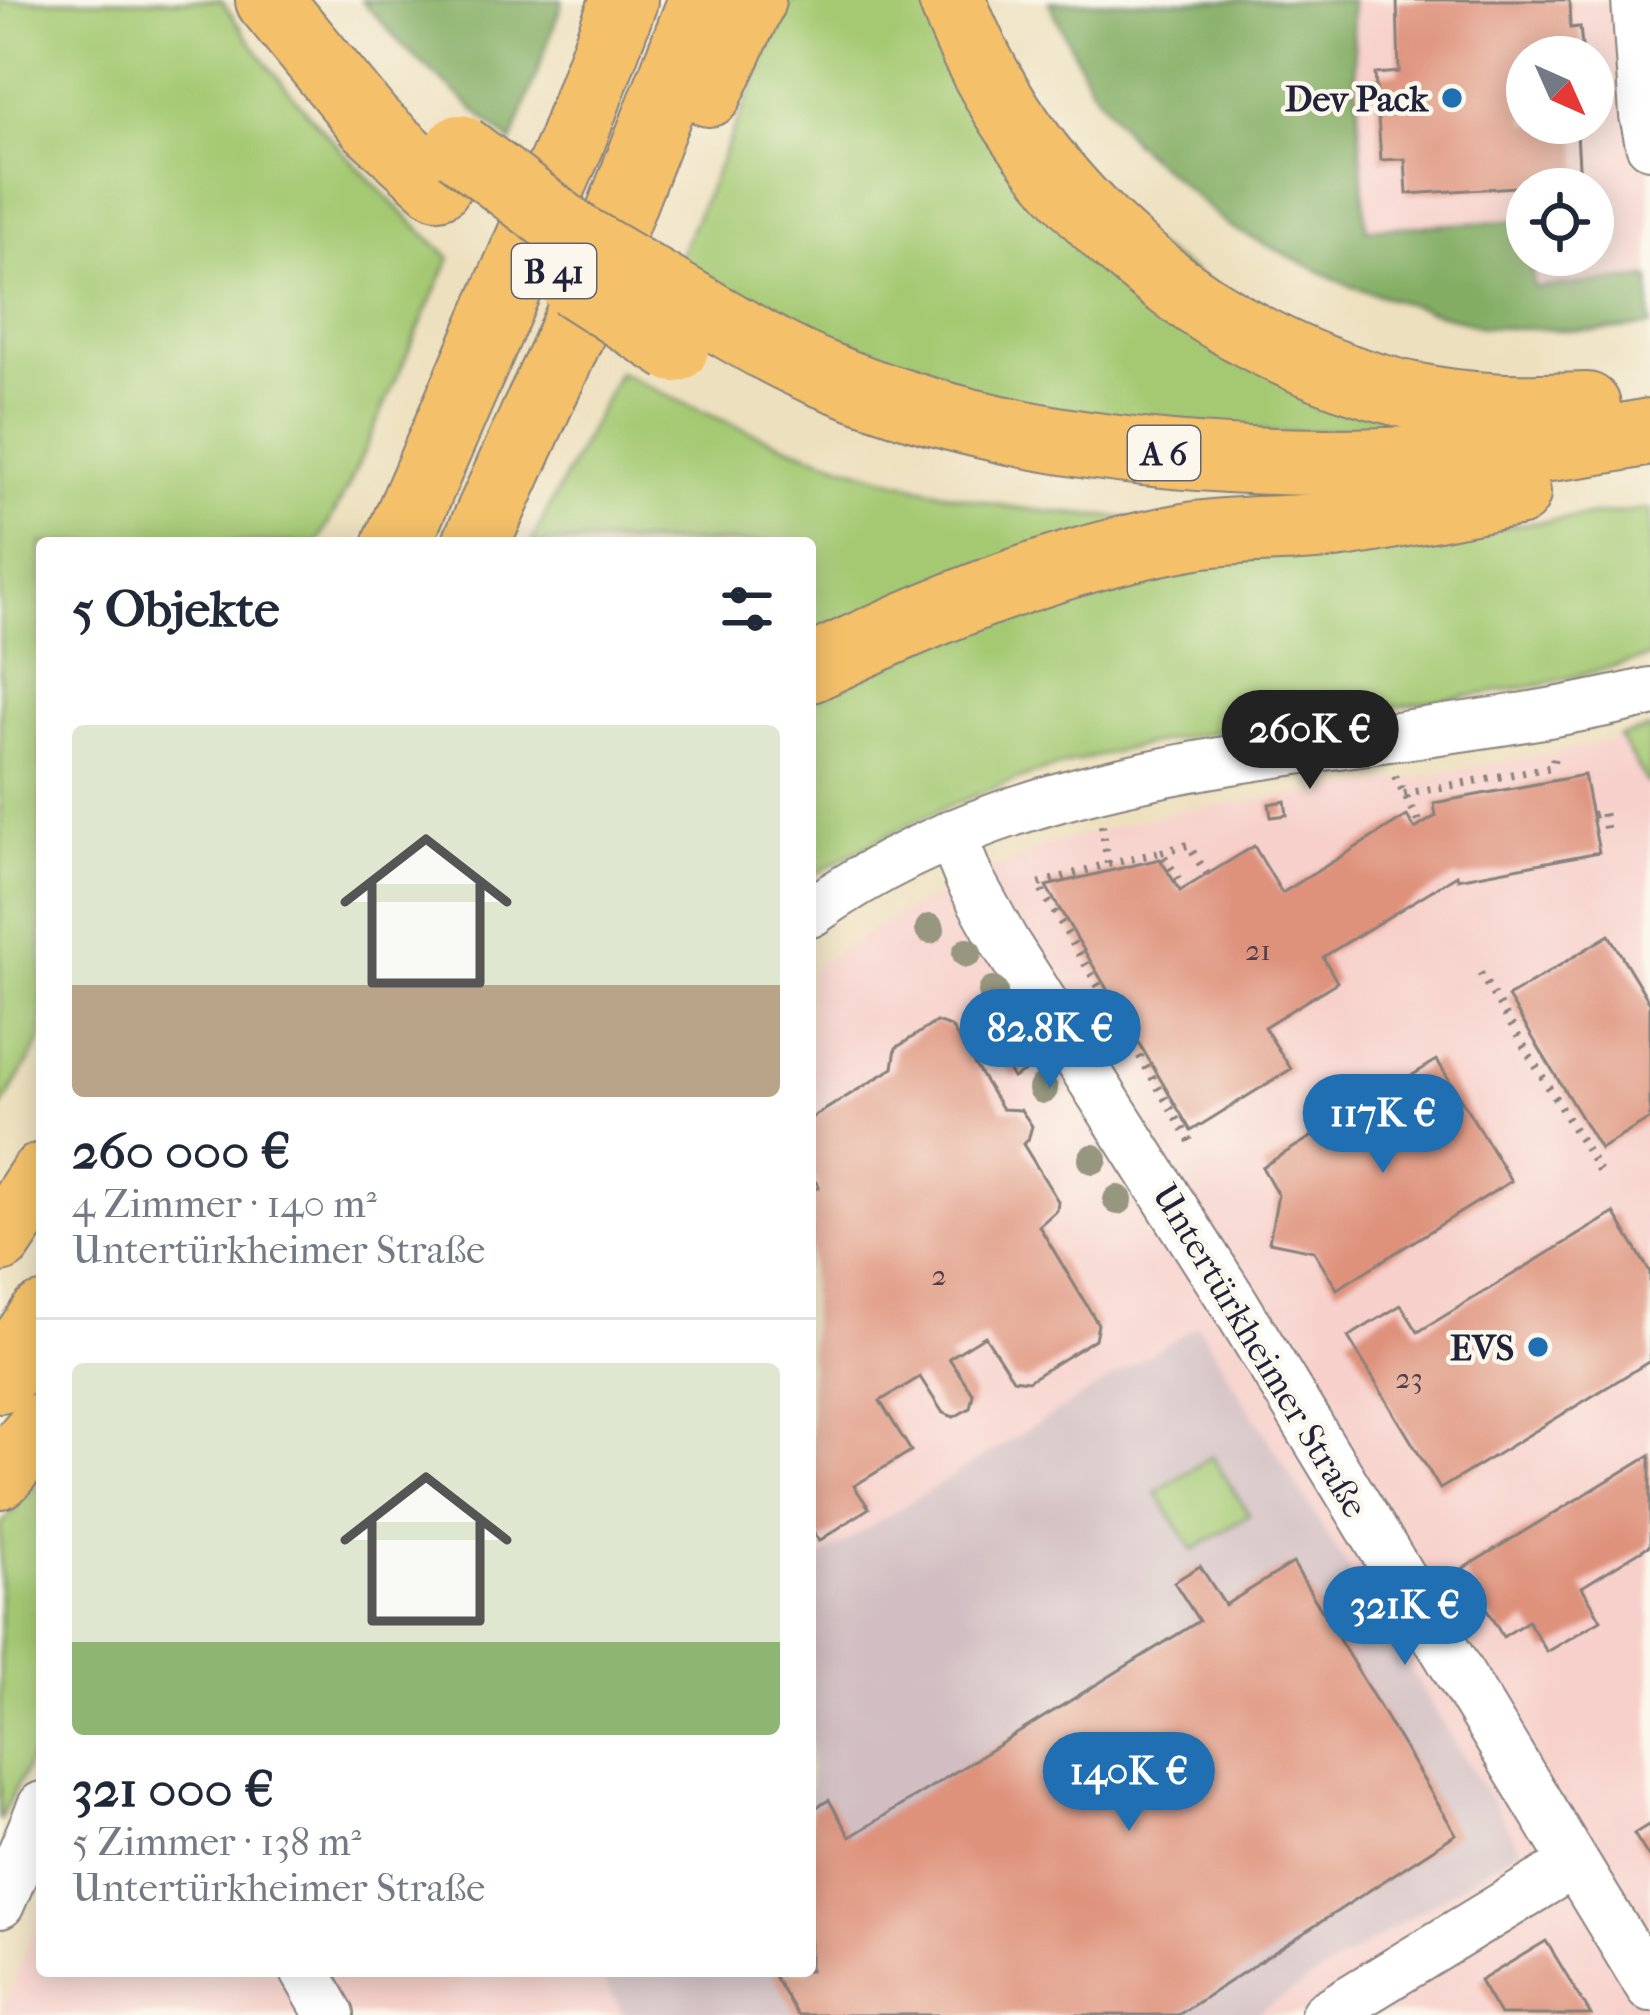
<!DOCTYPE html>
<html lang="de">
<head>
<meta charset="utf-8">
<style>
  :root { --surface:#fff; --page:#f6f6f7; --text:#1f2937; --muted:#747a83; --line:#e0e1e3; --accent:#1f6fb2 }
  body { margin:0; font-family:"IM FELL French Canon",serif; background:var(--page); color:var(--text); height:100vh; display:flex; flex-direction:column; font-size:45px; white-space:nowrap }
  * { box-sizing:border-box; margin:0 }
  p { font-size:39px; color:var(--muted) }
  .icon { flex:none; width:66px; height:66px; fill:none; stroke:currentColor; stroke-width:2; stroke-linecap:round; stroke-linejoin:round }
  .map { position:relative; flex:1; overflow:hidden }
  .sheet { position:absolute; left:36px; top:537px; width:780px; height:1440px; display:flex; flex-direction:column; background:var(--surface); border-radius:12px; box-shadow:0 6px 30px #0003 }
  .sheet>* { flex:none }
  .needle { width:78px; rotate:135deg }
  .buttons { position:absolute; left:1506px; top:36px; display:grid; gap:24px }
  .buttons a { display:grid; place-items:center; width:108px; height:108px; border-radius:50%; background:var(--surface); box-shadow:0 6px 30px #0003; font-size:60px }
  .price { position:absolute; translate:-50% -102px; padding:0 27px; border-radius:42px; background:var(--accent); color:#fff; font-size:39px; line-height:78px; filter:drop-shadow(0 3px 6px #0008) }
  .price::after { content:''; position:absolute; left:50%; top:72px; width:36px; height:27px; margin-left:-18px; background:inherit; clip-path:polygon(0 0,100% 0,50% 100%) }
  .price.on { background:#222; color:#fff }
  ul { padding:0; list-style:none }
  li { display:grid; align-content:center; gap:24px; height:636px; padding:0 36px }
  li+li { border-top:3px solid var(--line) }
  li span { display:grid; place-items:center; height:372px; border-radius:12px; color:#555 }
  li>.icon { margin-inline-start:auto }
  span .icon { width:216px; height:216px; fill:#fffc; stroke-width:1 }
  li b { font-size:51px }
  h2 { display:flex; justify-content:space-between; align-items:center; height:144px; padding:0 36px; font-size:51px }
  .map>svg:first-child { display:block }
  .built { fill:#f7d0cb; fill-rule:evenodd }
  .industrial { fill:#d2bec2 }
  .green { fill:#a4c972; stroke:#637656; stroke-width:3 }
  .forest { fill:#83ad64; stroke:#526850; stroke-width:3 }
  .building { fill:#de927c }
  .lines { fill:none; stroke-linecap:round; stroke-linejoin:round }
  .minor-casing { stroke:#88817c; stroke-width:52 }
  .highway-casing { stroke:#88817c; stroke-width:70 }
  .path { stroke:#88817c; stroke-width:8; stroke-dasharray:3 9; stroke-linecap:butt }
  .minor { stroke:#fff; stroke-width:48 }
  .highway { stroke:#f4c16a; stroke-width:66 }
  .highway-bridge-casing { stroke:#88817c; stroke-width:70; stroke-linecap:butt }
  .highway-bridge { stroke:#f4c16a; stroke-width:66 }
  .tree { fill:#979780 }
  .poi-dot { fill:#1f6fb2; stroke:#fbf7ec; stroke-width:4.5 }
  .labels { text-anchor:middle; stroke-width:9; stroke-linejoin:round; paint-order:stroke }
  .number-label { font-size:30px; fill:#513e4b }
  .shield { fill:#fbf7ec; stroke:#636270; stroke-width:3 }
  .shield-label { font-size:33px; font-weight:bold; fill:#22223b }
  .poi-label { font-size:36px; font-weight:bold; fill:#22223b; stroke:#fbf7ec; text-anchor:end }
  .street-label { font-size:36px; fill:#22223b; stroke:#fbf7ec }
</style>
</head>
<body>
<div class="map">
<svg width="1650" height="2015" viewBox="0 0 1650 2015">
  <rect width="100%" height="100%" fill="#fbf7ec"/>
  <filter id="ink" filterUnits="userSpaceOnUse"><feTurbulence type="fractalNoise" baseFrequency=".00833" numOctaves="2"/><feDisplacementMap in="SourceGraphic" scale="24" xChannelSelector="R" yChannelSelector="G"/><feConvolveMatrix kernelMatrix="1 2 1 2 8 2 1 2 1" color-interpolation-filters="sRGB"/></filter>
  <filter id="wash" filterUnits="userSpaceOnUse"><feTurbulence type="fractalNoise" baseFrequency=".004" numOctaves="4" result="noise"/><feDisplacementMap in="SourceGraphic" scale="48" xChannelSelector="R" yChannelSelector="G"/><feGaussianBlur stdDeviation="2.7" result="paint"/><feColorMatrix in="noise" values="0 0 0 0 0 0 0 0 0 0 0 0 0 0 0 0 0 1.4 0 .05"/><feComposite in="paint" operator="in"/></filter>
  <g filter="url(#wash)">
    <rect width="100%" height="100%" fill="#ede0be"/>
    <g class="built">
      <path d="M1351 0H1650V278L1534 289 1530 255H1593V189H1527V232L1525 220 1366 230ZM1527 57H1593V123H1527Z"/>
      <polygon points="1650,729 1650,2015 0,2015 42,1910 42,1971 810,1971 810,969 891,917 1051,843 1177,811 1396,781 1592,745"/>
    </g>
    <polygon class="industrial" points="1198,1325 1520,1848 1255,2015 624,2015 597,1971 810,1971 810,1564"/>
    <g class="green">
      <path d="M0 0H221C286 97 365 178 450 258L347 489 318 543H42V1039L0 1110Z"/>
      <polygon points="790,0 931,0 1007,149 1425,425 1277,433 1015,406 824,343 677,262"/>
      <path d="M619 372C739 433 866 480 1000 505 1047 514 1098 515 1146 520L810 639V543H531Z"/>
      <path d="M1650 509V657C1612 667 1573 678 1535 685 1386 713 1232 720 1085 759 987 784 898 827 810 877V701L963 628 1195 563Z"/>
      <polygon points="1650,729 1650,782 1647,783 1619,737"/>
      <polygon points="1212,1456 1249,1515 1193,1550 1156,1492"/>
      <polygon points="42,1477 42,1736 0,1821 0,1526"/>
    </g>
    <g class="forest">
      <polygon points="361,0 563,0 512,143 405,48"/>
      <polygon points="1351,0 1366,229 1526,220 1534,288 1650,278 1650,326 1597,331 1482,327 1350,286 1228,226 1132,141 1090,86 1049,2"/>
    </g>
    <g id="blocks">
      <g class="building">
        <polygon points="1397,0 1569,0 1570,28 1580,27 1582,46 1571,47 1572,57 1527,57 1527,123 1585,123 1586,132 1577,133 1580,183 1407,194 1405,159 1381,160 1375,74 1399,72"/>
        <polygon points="1584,775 1599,852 1458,879 1457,875 1323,957 1337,982 1264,1027 1291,1069 1191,1131 1046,886 1160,859 1180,891 1254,846 1282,893 1407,816 1415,829 1421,825 1436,816 1434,803"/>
        <polygon points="1285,801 1287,815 1271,817 1269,804"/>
        <polygon points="1609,935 1650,1003 1650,1119 1600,1149 1508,997"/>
        <polygon points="998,1005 1034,1066 1013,1078 977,1017"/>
        <polygon points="936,1022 951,1027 1002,1109 1021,1110 1032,1126 1028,1140 1023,1144 1058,1201 1057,1210 1039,1226 1098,1324 1095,1339 1028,1381 1013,1379 985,1336 949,1358 973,1394 970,1408 954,1417 943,1413 920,1377 880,1401 911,1451 854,1486 869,1508 819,1541 810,1526 810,1192 819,1187 810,1173 810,1119 893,1068 896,1048"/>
        <polygon points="1437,1060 1511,1181 1337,1289 1314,1251 1269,1242 1278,1195 1262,1167"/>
        <polygon points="1614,1213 1650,1272 1650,1361 1440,1489 1348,1337 1401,1305 1418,1332"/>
        <polygon points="1650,1455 1650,1545 1582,1587 1601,1620 1547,1652 1528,1621 1503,1637 1462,1569"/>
        <polygon points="1293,1563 1456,1834 1178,2015 797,2015 771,1971 810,1971 810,1811 829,1800 850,1837 1199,1621 1174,1582 1200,1566 1225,1605"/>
        <polygon points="1650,1824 1650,1859 1634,1834"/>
        <polygon points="1546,1941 1591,2015 1500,2015 1480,1981"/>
      </g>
    </g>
  </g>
  <g filter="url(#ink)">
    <use href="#blocks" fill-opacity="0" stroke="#88817c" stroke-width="3"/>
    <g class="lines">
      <g class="minor-casing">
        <g id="minor">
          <polyline points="1636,0 1644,115 1650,144"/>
          <polyline points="951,834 969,878 1005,943 1234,1303 1650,1987"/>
          <path d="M810 913C1054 738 1371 760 1650 692"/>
          <polyline points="0,1904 42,1806"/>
          <polyline points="305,1971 330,2015"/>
          <polyline points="1325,2015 1573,1864"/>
        </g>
      </g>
      <g class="highway-casing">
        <g id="highway">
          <polyline points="269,0 371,124 438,185"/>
          <path d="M952 0C1026 197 1209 351 1413 396 1471 409 1528 408 1587 406"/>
          <polyline points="709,93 752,0"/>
          <path d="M702 310C742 333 781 357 823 374 1066 475 1394 481 1650 432"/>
          <polyline points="397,543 571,143 624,0"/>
          <polyline points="476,543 582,309 702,0"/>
          <path d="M810 669C931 611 1057 559 1190 536 1235 528 1282 531 1327 526 1391 519 1453 501 1517 493"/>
          <polyline points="0,1239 42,1176"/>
          <polyline points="0,1379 42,1317"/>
          <polyline points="0,1475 42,1426"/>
        </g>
      </g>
      <g class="path">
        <polyline points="1395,776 1421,825"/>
        <polyline points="1404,794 1552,767 1555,752"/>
        <polyline points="1593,815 1603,812 1607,834"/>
        <polyline points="1102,825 1108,864 1038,884 1194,1148"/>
        <polyline points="1161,852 1188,845 1207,874"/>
        <polyline points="1108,864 1161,852 1181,883 1177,886"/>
        <polyline points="1480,973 1599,1171"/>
      </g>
      <use href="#minor" class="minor"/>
      <use href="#highway" class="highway"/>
      <g class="highway-bridge-casing">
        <g id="highway-bridge">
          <polyline points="460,148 579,238 702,310"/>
          <polyline points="572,283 675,349"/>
        </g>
      </g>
      <use href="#highway-bridge" class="highway-bridge"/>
    </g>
    <g class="tree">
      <circle cx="930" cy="929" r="15"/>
      <circle cx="967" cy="953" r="15"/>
      <circle cx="993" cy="992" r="15"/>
      <circle cx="1013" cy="1021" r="15"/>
      <circle cx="1029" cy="1049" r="15"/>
      <circle cx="1043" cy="1089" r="15"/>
      <circle cx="1093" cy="1159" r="15"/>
      <circle cx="1118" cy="1200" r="15"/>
    </g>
  </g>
  <g class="poi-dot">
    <circle cx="1452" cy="98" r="12"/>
    <circle cx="1538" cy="1347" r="12"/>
  </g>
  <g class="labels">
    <g class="number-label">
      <text x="1258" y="960">21</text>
      <text x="939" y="1285">2</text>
      <text x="1409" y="1388">23</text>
    </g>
    <g class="shield">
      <rect x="512" y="244" width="84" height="54" rx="9"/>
      <rect x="1128" y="426" width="72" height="54" rx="9"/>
    </g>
    <g class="shield-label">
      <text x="554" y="283">B 41</text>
      <text x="1164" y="465">A 6</text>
    </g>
    <g class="poi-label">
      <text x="1428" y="111">Dev Pack</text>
      <text x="1514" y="1360">EVS</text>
    </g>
    <g class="street-label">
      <text transform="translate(1261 1350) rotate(59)" y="13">Untertürkheimer Straße</text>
    </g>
  </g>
</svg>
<div class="buttons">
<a><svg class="needle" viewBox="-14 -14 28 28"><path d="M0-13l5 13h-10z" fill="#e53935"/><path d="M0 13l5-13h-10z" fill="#747a83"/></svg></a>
<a><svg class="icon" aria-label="locate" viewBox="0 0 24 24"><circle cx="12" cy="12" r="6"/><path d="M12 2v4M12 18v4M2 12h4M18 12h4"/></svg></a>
</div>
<b class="price on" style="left:1310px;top:792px">260K €</b>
<b class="price" style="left:1050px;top:1091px">82.8K €</b>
<b class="price" style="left:1383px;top:1176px">117K €</b>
<b class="price" style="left:1405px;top:1668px">321K €</b>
<b class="price" style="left:1129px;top:1834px">140K €</b>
<section class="sheet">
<h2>5 Objekte<svg class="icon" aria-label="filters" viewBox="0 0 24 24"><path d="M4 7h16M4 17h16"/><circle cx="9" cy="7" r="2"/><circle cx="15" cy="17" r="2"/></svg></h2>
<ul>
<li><span style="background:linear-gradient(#dfe7d0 70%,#b9a48a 0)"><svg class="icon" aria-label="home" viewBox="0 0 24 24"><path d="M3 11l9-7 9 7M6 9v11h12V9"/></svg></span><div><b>260 000 €</b><p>4 Zimmer · 140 m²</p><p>Untertürkheimer Straße</p></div></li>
<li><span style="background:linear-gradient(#dfe7d0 75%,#8fb573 0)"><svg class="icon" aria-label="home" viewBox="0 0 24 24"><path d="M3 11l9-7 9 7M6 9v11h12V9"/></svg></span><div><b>321 000 €</b><p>5 Zimmer · 138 m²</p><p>Untertürkheimer Straße</p></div></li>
</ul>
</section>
</div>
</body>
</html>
